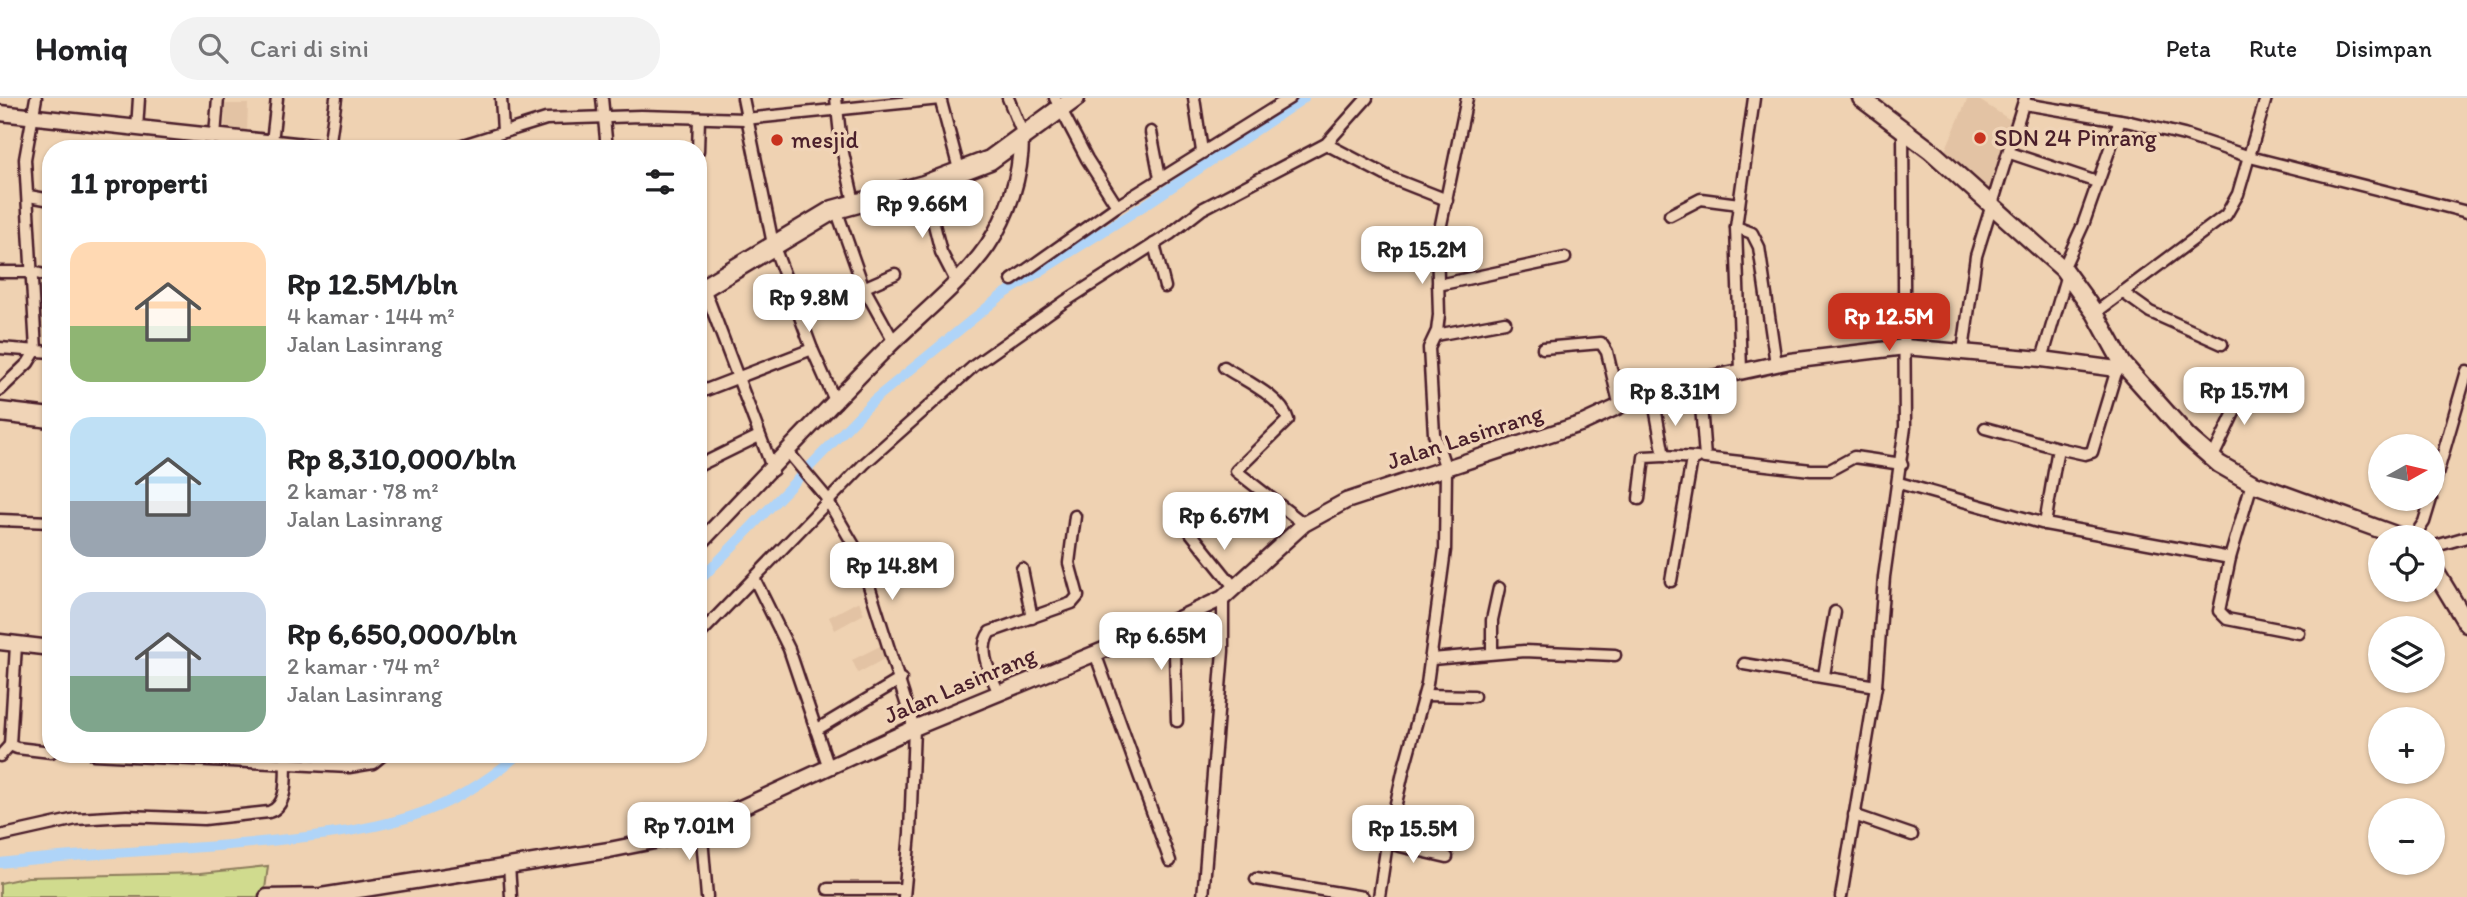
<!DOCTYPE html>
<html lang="id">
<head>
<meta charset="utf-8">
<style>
  :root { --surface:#fff; --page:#f2f2f2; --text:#202124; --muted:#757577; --line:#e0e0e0; --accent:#c8321e }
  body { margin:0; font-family:Itim,sans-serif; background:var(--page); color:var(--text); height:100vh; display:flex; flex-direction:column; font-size:26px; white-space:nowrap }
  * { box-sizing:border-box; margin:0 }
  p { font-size:23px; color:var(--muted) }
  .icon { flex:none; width:38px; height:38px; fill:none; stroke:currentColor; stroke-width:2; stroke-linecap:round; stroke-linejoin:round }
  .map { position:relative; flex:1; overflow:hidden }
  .panel { position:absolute; left:42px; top:42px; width:665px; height:623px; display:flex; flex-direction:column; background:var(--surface); border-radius:28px; box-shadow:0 2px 5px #0004 }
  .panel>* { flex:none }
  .needle { width:46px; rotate:82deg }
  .buttons { position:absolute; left:2368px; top:336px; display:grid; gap:14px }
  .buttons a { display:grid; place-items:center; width:77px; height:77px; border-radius:50%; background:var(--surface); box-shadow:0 2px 5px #0004; font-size:35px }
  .price { position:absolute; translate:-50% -60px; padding:0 16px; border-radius:14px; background:#fff; color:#222; font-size:23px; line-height:46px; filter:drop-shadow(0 2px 4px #0008) }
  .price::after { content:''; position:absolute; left:50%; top:42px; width:21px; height:16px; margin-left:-10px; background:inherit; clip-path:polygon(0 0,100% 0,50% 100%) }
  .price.active { background:var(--accent); color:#fff }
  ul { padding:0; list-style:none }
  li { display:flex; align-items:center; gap:21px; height:175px; padding:0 28px }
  li span { display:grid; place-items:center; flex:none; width:196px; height:140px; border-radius:21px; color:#555 }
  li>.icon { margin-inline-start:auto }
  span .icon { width:84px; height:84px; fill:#fffc; stroke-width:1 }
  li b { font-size:30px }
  h2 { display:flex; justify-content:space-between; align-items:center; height:84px; padding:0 28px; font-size:30px }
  header { display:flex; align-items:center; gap:42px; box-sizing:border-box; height:98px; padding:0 35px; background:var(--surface); border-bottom:2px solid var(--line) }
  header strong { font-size:33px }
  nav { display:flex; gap:38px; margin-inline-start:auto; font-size:24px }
  .search { width:490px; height:63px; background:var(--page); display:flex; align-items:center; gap:18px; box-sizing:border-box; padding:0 24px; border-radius:28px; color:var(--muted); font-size:26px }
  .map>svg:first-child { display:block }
  .built { fill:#e3c3a4 }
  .green { fill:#d0db8e; stroke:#8d7d5c; stroke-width:2 }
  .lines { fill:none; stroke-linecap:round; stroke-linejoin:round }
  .canal { stroke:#afd4f8; stroke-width:10 }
  .street-casing { stroke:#4a1f2b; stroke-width:15 }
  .secondary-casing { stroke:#4a1f2b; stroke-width:19 }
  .primary-casing { stroke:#4a1f2b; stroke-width:21 }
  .highway-casing { stroke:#4a1f2b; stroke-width:23 }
  .street { stroke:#f0d4b7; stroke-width:10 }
  .secondary { stroke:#f0d4b7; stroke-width:14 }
  .primary { stroke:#f0d4b7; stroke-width:16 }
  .highway { stroke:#f0d4b7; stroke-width:18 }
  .poi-dot { fill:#c8321e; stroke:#f0d4b7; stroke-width:2.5 }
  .labels { text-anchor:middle; stroke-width:7; stroke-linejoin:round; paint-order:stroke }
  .poi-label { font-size:24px; fill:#4a1f2b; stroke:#f0d4b7; text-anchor:start }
  .street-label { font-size:24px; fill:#4a1f2b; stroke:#f0d4b7 }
</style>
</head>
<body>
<header>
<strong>Homiq</strong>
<div class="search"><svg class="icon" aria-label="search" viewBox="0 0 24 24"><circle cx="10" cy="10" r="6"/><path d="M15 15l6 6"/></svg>Cari di sini</div>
<nav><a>Peta</a><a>Rute</a><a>Disimpan</a></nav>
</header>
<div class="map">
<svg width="2467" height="799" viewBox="0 0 2467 799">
  <rect width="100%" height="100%" fill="#efd2b2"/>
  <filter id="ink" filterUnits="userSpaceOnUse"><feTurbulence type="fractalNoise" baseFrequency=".0143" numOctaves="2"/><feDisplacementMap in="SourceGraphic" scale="14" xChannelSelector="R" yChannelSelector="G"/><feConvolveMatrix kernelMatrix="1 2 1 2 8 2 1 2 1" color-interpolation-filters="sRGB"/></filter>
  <g filter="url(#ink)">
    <g class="built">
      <polygon points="1968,0 1976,0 2015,25 1990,98 1944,55"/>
      <polygon points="225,6 248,6 247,35 225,34"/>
      <polygon points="859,503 864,516 835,532 829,519"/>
      <polygon points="880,548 886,560 858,575 852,562"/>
    </g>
    <polygon class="green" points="268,768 264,799 0,799 0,785 28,779 201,775"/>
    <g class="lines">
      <g class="canal">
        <polyline points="698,484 875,301 1001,198 1145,107 1304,0"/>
        <path d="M0 765C96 753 192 753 288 741 333 736 381 730 424 714 459 701 491 680 519 656"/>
      </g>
      <g class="street-casing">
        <g id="street">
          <polyline points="501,0 503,33"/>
          <polyline points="602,0 607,51"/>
          <polyline points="743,0 773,146 812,251"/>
          <polyline points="836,0 841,46 854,104"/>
          <polyline points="940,0 960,75"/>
          <polyline points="1008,0 1024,39"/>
          <polyline points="1055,0 1087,61 1117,108"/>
          <polyline points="1194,0 1202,53"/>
          <polyline points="2024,6 2126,23 2184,37 2250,59 2467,114"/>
          <polyline points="137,31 139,0"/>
          <polyline points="1151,34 1160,80"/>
          <polyline points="215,38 218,0"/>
          <polyline points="272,44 277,0"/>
          <polyline points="1326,46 1391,80 1447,102"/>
          <polyline points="329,50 336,0"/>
          <polyline points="450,51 546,21 641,18 745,21 940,1"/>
          <polyline points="698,53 699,20"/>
          <polyline points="2010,55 2097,84"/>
          <polyline points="924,87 941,154 956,183"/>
          <polyline points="29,98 51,102"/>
          <polyline points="836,111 863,188 894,244"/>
          <polyline points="1670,117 1701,101 1739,106"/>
          <polyline points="1736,129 1752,135 1759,149 1776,266"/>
          <polyline points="1154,146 1165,189"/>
          <polyline points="2063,171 2083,127 2120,22"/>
          <polyline points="0,174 33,174 51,179"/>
          <polyline points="1012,182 1117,108 1290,0"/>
          <polyline points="1438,187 1565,160"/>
          <polyline points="704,190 773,372"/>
          <polyline points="2122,194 2150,214 2222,246"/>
          <polyline points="2095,215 2226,117 2238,96 2266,0"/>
          <polyline points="801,217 895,176"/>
          <polyline points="1436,237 1505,224"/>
          <polyline points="0,250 51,254"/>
          <polyline points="1543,250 1601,245 1607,254 1620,309"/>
          <polyline points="1963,253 1976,158 2025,0"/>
          <polyline points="2042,261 2067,176"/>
          <path d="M1224 269C1243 282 1281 298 1288 322L1236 373 1304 426"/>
          <polyline points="1741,272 1736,129 1754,0"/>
          <polyline points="1699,281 1705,360 1811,372 1830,372 1854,359 1902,366"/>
          <polyline points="0,292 28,265 36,252 25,61 36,0"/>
          <polyline points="1652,293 1664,358 1697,360"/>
          <polyline points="698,295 812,251 836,305"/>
          <polyline points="1985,330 2058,350 2045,426"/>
          <polyline points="2058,350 2085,356 2092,354 2117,271"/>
          <polyline points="789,355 825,398 859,456 914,630 910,735 904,799"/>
          <polyline points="2212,361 2248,285"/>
          <polyline points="698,368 759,338"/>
          <polyline points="1899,385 2045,426 2230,460"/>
          <polyline points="2252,385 2230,460 2219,513 2227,521 2299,535"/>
          <polyline points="2432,394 2467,273"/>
          <polyline points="1639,401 1644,359 1664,358"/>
          <polyline points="0,422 51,424"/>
          <polyline points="1191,435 1235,490"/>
          <polyline points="2414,439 2424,424 2431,401"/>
          <polyline points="2432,449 2467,439"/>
          <polyline points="1022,471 1032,520"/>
          <polyline points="755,482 789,551 828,667"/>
          <polyline points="1671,483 1692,361"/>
          <polyline points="1174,523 1177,623"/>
          <polyline points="698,538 864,366 975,267 1064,204 1170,136 1202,111 1326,46 1367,0"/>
          <polyline points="16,547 10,647 17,650 51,654"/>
          <polyline points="1095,555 1170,763"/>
          <polyline points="1492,555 1492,522 1499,490"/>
          <polyline points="1432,561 1524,553 1615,557"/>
          <polyline points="1744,566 1876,588"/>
          <polyline points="1824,577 1835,514"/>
          <path d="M998 593C990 575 977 552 990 534L1072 505 1078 498 1069 465 1075 418"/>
          <polyline points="1425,597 1474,598"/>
          <polyline points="816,632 901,581"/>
          <polyline points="93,656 349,669 373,665 384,656"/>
          <polyline points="0,658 10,647"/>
          <polyline points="1854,717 1912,737"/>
          <polyline points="701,728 707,799"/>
          <path d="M0 738 76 721 127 718 204 721 269 714C290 707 285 675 286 656"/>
          <polyline points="1387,745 1447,759"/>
          <polyline points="509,767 511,799"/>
          <polyline points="1256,781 1363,799"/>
          <polyline points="828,791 904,791"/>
          <polyline points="1203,799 1223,553 1223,500"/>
          <polyline points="1379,799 1387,745 1404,670 1427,586 1445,452 1446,371 1434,336 1429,250 1437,233 1439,217 1437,146 1467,0"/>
          <polyline points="1841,799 1876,588 1884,479 1905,329 1903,32"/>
        </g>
      </g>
      <g class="secondary-casing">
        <g id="secondary">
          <polyline points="0,15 332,51"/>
          <path d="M698 447C760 382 823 314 887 250 920 217 961 186 988 147 1008 117 1021 78 1021 42"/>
          <polyline points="0,544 51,550"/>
          <polyline points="267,799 321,798 609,752 669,740 701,728 914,630 1174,523 1223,500 1304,426 1346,403 1583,325 1652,293 1790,263 1905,249 2042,261 2117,271 2123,266"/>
        </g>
      </g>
      <g class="primary-casing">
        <g id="primary">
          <polyline points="1861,0 1930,52 2063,171 2095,215 2123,266 2188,339 2219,366 2252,385 2401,439"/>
          <polyline points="2432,468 2467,526"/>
        </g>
      </g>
      <g class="highway-casing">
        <g id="highway">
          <polyline points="698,193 833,112 924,87 990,62 1075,0"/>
          <polyline points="0,314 51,320"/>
        </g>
      </g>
      <use href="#street" class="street"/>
      <use href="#secondary" class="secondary"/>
      <use href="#primary" class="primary"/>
      <use href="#highway" class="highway"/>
    </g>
  </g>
  <g class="poi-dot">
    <circle cx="1980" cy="40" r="7"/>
    <circle cx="777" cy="42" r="7"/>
  </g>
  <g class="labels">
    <g class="poi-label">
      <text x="1994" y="48">SDN 24 Pinrang</text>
      <text x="791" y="50">mesjid</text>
    </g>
    <g class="street-label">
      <text transform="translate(1465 339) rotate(-18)" y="8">Jalan Lasinrang</text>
      <text transform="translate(960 587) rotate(-23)" y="8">Jalan Lasinrang</text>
    </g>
  </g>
</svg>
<div class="buttons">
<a><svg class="needle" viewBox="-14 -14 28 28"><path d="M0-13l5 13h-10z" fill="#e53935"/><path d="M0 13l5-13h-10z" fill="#757577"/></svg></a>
<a><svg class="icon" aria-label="locate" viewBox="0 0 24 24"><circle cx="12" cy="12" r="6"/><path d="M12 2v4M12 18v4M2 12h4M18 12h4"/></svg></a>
<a><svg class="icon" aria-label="layers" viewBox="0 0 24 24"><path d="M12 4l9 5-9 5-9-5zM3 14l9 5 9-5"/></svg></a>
<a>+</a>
<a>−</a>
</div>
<b class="price" style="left:922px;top:142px">Rp 9.66M</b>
<b class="price" style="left:1422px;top:188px">Rp 15.2M</b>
<b class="price" style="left:809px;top:236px">Rp 9.8M</b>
<b class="price active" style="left:1889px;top:255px">Rp 12.5M</b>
<b class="price" style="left:2244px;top:329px">Rp 15.7M</b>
<b class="price" style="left:1675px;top:330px">Rp 8.31M</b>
<b class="price" style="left:1224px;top:454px">Rp 6.67M</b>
<b class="price" style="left:892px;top:504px">Rp 14.8M</b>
<b class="price" style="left:1161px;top:574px">Rp 6.65M</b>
<b class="price" style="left:689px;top:764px">Rp 7.01M</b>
<b class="price" style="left:1413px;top:767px">Rp 15.5M</b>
<section class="panel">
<h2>11 properti<svg class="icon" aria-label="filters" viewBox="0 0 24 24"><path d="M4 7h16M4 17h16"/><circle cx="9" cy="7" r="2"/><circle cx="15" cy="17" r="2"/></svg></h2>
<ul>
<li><span style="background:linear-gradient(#ffd9b3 60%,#8fb573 0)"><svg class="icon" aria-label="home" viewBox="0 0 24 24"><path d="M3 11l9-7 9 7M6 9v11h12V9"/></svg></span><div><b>Rp 12.5M/bln</b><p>4 kamar · 144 m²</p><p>Jalan Lasinrang</p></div></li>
<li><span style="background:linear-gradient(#bfe0f5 60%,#9aa5b1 0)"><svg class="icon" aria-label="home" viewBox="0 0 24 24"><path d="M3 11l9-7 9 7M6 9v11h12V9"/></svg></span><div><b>Rp 8,310,000/bln</b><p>2 kamar · 78 m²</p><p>Jalan Lasinrang</p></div></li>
<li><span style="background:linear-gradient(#c9d6e8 60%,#7fa58c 0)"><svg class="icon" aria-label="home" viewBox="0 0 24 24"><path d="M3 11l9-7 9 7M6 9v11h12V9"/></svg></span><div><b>Rp 6,650,000/bln</b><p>2 kamar · 74 m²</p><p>Jalan Lasinrang</p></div></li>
</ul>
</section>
</div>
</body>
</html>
